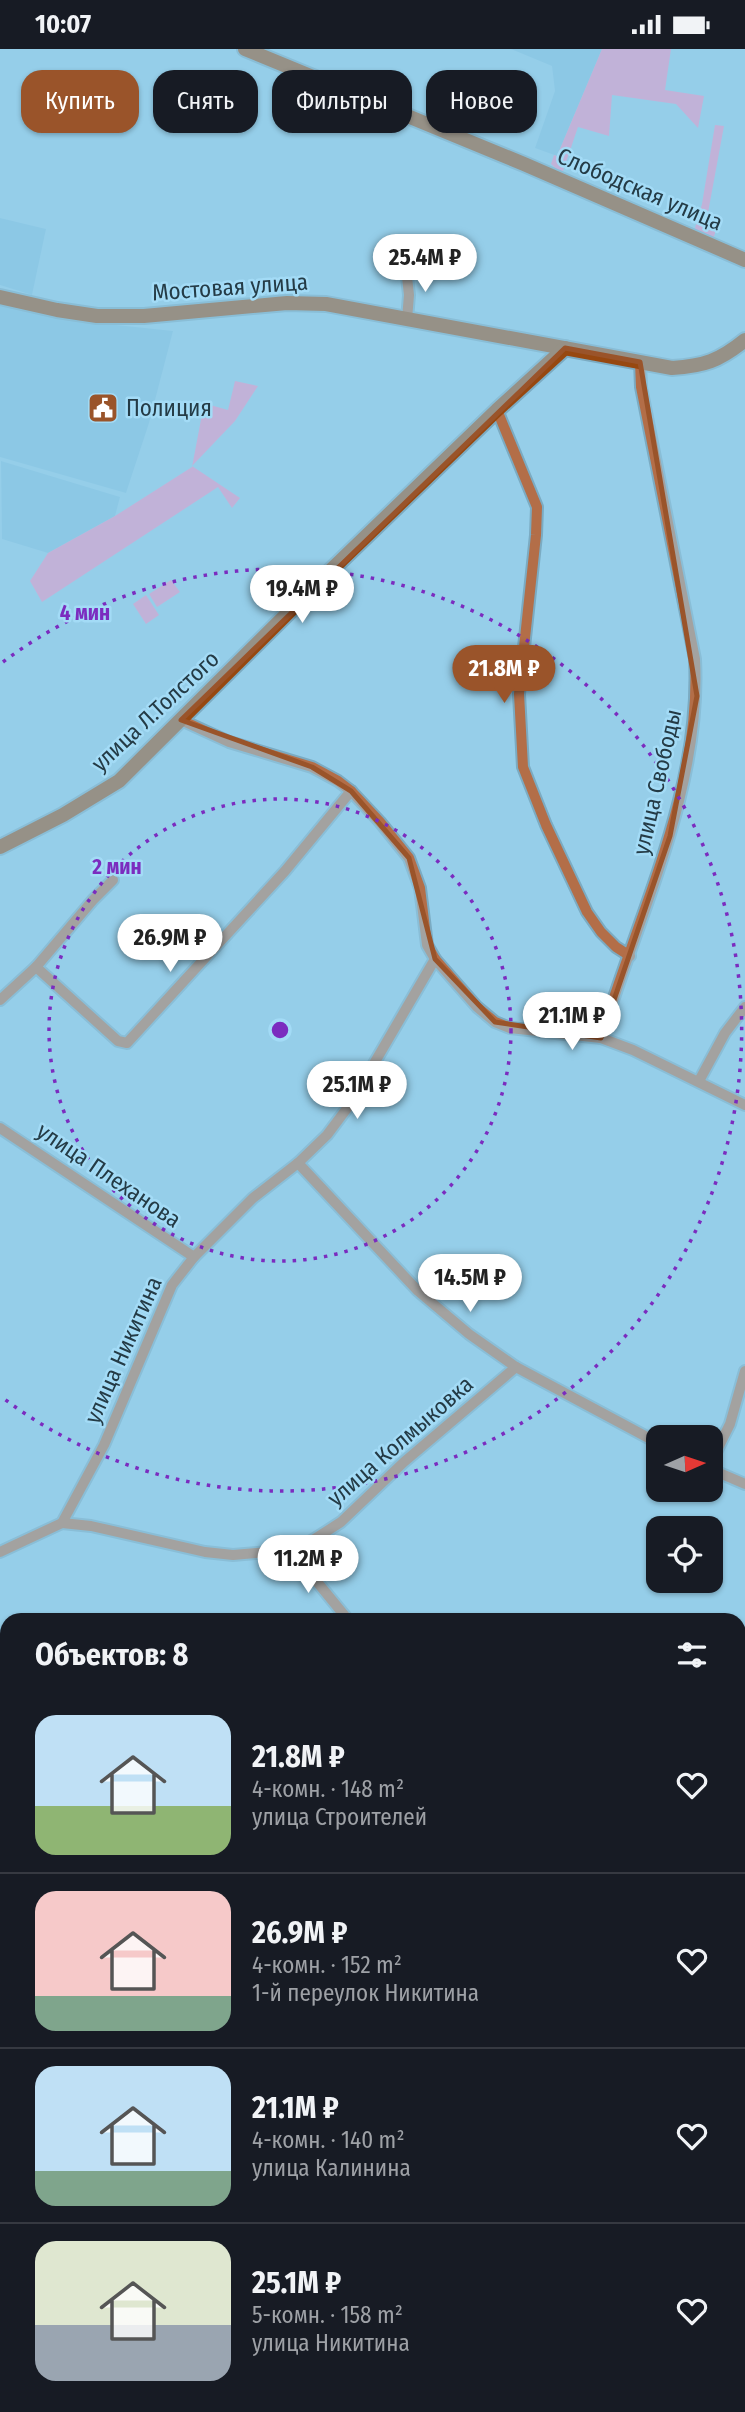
<!DOCTYPE html>
<html lang="ru">
<head>
<meta charset="utf-8">
<style>
  :root { --surface:#171b24; --page:#242831; --text:#f1f3f6; --muted:#9ea1a6; --line:#363941; --accent:#9a542a }
  body { margin:0; font-family:"Fira Sans Condensed",sans-serif; background:var(--page); color:var(--text); height:100vh; display:flex; flex-direction:column; font-size:26px; white-space:nowrap }
  * { box-sizing:border-box; margin:0 }
  p { font-size:23px; color:var(--muted) }
  .icon { flex:none; width:38px; height:38px; fill:none; stroke:currentColor; stroke-width:2; stroke-linecap:round; stroke-linejoin:round }
  .map { position:relative; flex:1; overflow:hidden }
  .panel { position:absolute; left:0px; top:1564px; width:746px; height:800px; display:flex; flex-direction:column; background:var(--surface); border-radius:21px 21px 0 0; box-shadow:0 2px 5px #0004 }
  .panel>* { flex:none }
  .hud { position:absolute; left:21px; top:21px; width:704px; height:63px; display:flex; gap:14px }
  .needle { width:46px; rotate:87deg }
  .fabs { position:absolute; left:646px; top:1376px; display:grid; gap:14px }
  .fabs a { display:grid; place-items:center; width:77px; height:77px; border-radius:14px; background:var(--surface); box-shadow:0 2px 5px #0004; font-size:35px }
  .price { position:absolute; translate:-50% -60px; padding:0 16px; border-radius:24px; background:#fff; color:#222; font-size:23px; line-height:46px; filter:drop-shadow(0 2px 4px #0008) }
  .price::after { content:''; position:absolute; left:50%; top:42px; width:21px; height:16px; margin-left:-10px; background:inherit; clip-path:polygon(0 0,100% 0,50% 100%) }
  .price.on { background:var(--accent); color:#fff }
  ul { padding:0; list-style:none }
  li { display:flex; align-items:center; gap:21px; height:175px; padding:0 35px }
  li+li { border-top:2px solid var(--line) }
  li span { display:grid; place-items:center; flex:none; width:196px; height:140px; border-radius:21px; color:#555 }
  li>.icon { margin-inline-start:auto }
  span .icon { width:84px; height:84px; fill:#fffc; stroke-width:1 }
  li b { font-size:30px }
  h2 { display:flex; justify-content:space-between; align-items:center; height:84px; padding:0 35px; font-size:30px }
  .chip { padding:0 24px; border-radius:21px; background:var(--surface); box-shadow:0 2px 5px #0004; font-size:24px; line-height:63px }
  .chip.on { background:var(--accent); color:#fff }
  .status { display:flex; justify-content:space-between; align-items:center; height:49px; padding:0 35px; background:var(--surface); direction:ltr }
  .status svg { height:19px; fill:currentColor }
  .map>svg:first-child { display:block }
  .built { fill:#82c2e1 }
  .green { fill:#f791c4 }
  .lines { fill:none; stroke-linecap:round; stroke-linejoin:round }
  .street-casing { stroke:#7babc2; stroke-width:14 }
  .secondary-casing { stroke:#7babc2; stroke-width:18 }
  .street { stroke:#b36e48; stroke-width:10 }
  .secondary { stroke:#974810; stroke-width:14 }
  .marked { fill:none; stroke:#9a542a; stroke-width:5; stroke-linejoin:round }
  .ring { fill:none; stroke:#7b2cbf; stroke-width:3.5; stroke-dasharray:3.5 7 }
  .labels { text-anchor:middle; stroke-width:5; stroke-linejoin:round; paint-order:stroke }
  .street-label { font-size:23px; fill:#243b46; stroke:#a3dbf6 }
  .poi-label { font-size:23px; fill:#243b46; stroke:#a3dbf6; text-anchor:start }
  .centre { fill:#7b2cbf; stroke:#a3dbf6; stroke-width:3.5 }
  .ring-label { font-size:21px; text-anchor:middle; font-weight:bold; fill:#7b2cbf; stroke:#a3dbf6; stroke-width:5; stroke-linejoin:round; paint-order:stroke }
</style>
</head>
<body>
<div class="status"><b>10:07</b><svg viewBox="0 0 49 12"><path d="M0 12V9h3v3zM5 12V6h3v6zM10 12V3h3v9zM15 12V0h3v12zM26 1h20v11H26zM47 4h2v5h-2z"/></svg></div>
<div class="map">
<svg width="745" height="2363" viewBox="0 0 745 2363">
  <rect width="100%" height="100%" fill="#96cee9"/>
  <g class="built">
    <polygon points="511,0 602,0 557,107 535,99 555,42 552,17"/>
    <polygon points="0,169 46,180 32,246 0,236"/>
    <polygon points="0,254 60,270 173,282 149,374 126,444 0,408"/>
    <polygon points="1,412 120,448 115,467 48,504 2,490"/>
  </g>
  <g class="green">
    <polygon points="602,0 671,0 665,41 704,47 698,79 676,55 612,46 609,87 578,78 563,122 560,123 551,115 554,106 557,107"/>
    <polygon points="715,76 724,77 707,169 718,174 713,191 697,183 695,179 702,155"/>
    <polygon points="235,332 258,337 235,372 192,417 240,449 232,459 218,438 42,553 30,532 48,504 115,467 192,418 203,360 210,356 228,361"/>
    <polygon points="171,531 180,543 157,558 149,545"/>
    <polygon points="146,546 159,566 146,575 133,555"/>
  </g>
  <g class="lines">
    <g class="street-casing">
      <g id="street">
        <polyline points="406,219 409,246 407,270"/>
        <polyline points="497,361 537,458 536,486 519,645 523,718 546,776 587,863 601,883 616,898 630,907"/>
        <polyline points="113,831 93,851 36,918 118,992 127,994 285,822 351,742"/>
        <polyline points="435,910 477,958 495,973 510,979 601,989 633,1001 745,1056"/>
        <polyline points="0,951 36,918"/>
        <path d="M601 989C638 865 702 742 695 610L641 338 640 313"/>
        <polyline points="699,1032 725,984 745,958"/>
        <polyline points="0,1079 194,1208"/>
        <polyline points="298,1114 418,1242 469,1285 516,1318 658,1394"/>
        <polyline points="710,1415 730,1375 745,1322"/>
        <polyline points="710,1420 745,1435"/>
        <polyline points="62,1474 91,1477 205,1503 233,1506 291,1501 313,1491 341,1473 404,1413 516,1318"/>
        <polyline points="291,1501 349,1572"/>
        <polyline points="0,1503 62,1474 104,1396 172,1236 194,1208 253,1149 298,1114 327,1086 351,1054 435,910 427,896 420,839 409,809 380,773 351,742 338,732 312,718 229,693 181,671"/>
        <polyline points="0,1732 7,1740"/>
        <polyline points="738,1775 745,1775"/>
        <polyline points="0,2019 7,2011"/>
        <polyline points="738,2047 745,2044"/>
        <polyline points="738,2332 745,2338"/>
      </g>
    </g>
    <g class="secondary-casing">
      <g id="secondary">
        <polyline points="245,0 524,115 745,211"/>
        <path d="M0 248 57 261 97 267H144L287 254 326 255 672 319C704 317 719 312 745 291"/>
        <polyline points="0,798 63,766 119,732 330,522 497,361 565,299"/>
        <polyline points="0,2050 7,2055"/>
        <polyline points="117,2357 120,2363"/>
      </g>
    </g>
    <use href="#street" class="street"/>
    <use href="#secondary" class="secondary"/>
  </g>
  <path d="M0 0H745V2363H0ZM565 299 640 313 697 647 670 787 601 989 495 973 435 910 409 809 351 742 312 718 181 671Z" fill="#96cee9" fill-opacity=".55" fill-rule="evenodd"/>
  <path class="marked" d="M565 299 640 313 697 647 670 787 601 989 495 973 435 910 409 809 351 742 312 718 181 671Z"/>
  <g class="ring">
    <circle cx="280" cy="981" r="231"/>
    <path d="M3 613A461 461 0 1 1 3 1349"/>
  </g>
  <defs>
    <g id="civic-square" transform="scale(1.575)"><rect x="-9" y="-9" width="18" height="18" rx="4" fill="#9a542a" stroke="#a3dbf6"/><path d="M-.6-6.5H3V-4.5H.6V-3L4-1V1h2V6H-6V1h2V-1L-.6-3ZM-1.2 2.5V6h2.4V2.5Z" fill="#fff"/></g>
  </defs>
  <g fill-rule="evenodd">
    <use href="#civic-square" x="103" y="359"/>
  </g>
  <g class="labels">
    <g class="street-label">
      <text transform="translate(640 140) rotate(23)" y="8">Слободская улица</text>
      <text transform="translate(230 238) rotate(-4)" y="8">Мостовая улица</text>
      <text transform="translate(155 662) rotate(-43)" y="8">улица Л.Толстого</text>
      <text transform="translate(657 733) rotate(-77)" y="8">улица Свободы</text>
      <text transform="translate(109 1126) rotate(34)" y="8">улица Плеханова</text>
      <text transform="translate(123 1301) rotate(-66)" y="8">улица Никитина</text>
      <text transform="translate(400 1392) rotate(-41)" y="8">улица Колмыковка</text>
    </g>
    <g class="poi-label">
      <text x="126" y="367">Полиция</text>
    </g>
  </g>
  <circle cx="280" cy="981" r="10" class="centre"/>
  <g class="ring-label">
    <text x="85" y="571">4 мин</text>
    <text x="117" y="825">2 мин</text>
  </g>
</svg>
<div class="fabs">
<a><svg class="needle" viewBox="-14 -14 28 28"><path d="M0-13l5 13h-10z" fill="#e53935"/><path d="M0 13l5-13h-10z" fill="#9ea1a6"/></svg></a>
<a><svg class="icon" aria-label="locate" viewBox="0 0 24 24"><circle cx="12" cy="12" r="6"/><path d="M12 2v4M12 18v4M2 12h4M18 12h4"/></svg></a>
</div>
<b class="price" style="left:425px;top:245px">25.4M ₽</b>
<b class="price" style="left:302px;top:576px">19.4M ₽</b>
<b class="price on" style="left:504px;top:656px">21.8M ₽</b>
<b class="price" style="left:170px;top:925px">26.9M ₽</b>
<b class="price" style="left:572px;top:1003px">21.1M ₽</b>
<b class="price" style="left:357px;top:1072px">25.1M ₽</b>
<b class="price" style="left:470px;top:1265px">14.5M ₽</b>
<b class="price" style="left:308px;top:1546px">11.2M ₽</b>
<div class="hud">
<a class="chip on">Купить</a>
<a class="chip">Снять</a>
<a class="chip">Фильтры</a>
<a class="chip">Новое</a>
</div>
<section class="panel">
<h2>Объектов: 8<svg class="icon" aria-label="filters" viewBox="0 0 24 24"><path d="M4 7h16M4 17h16"/><circle cx="9" cy="7" r="2"/><circle cx="15" cy="17" r="2"/></svg></h2>
<ul>
<li><span style="background:linear-gradient(#bfe0f5 65%,#8fb573 0)"><svg class="icon" aria-label="home" viewBox="0 0 24 24"><path d="M3 11l9-7 9 7M6 9v11h12V9"/></svg></span><div><b>21.8M ₽</b><p>4-комн. · 148 m²</p><p>улица Строителей</p></div><svg class="icon" aria-label="heart" viewBox="0 0 24 24"><path d="M12 20l-8-8c-3-5 5-10 8-4 3-6 11-1 8 4z"/></svg></li>
<li><span style="background:linear-gradient(#f6c9c9 75%,#7fa58c 0)"><svg class="icon" aria-label="home" viewBox="0 0 24 24"><path d="M3 11l9-7 9 7M6 9v11h12V9"/></svg></span><div><b>26.9M ₽</b><p>4-комн. · 152 m²</p><p>1-й переулок Никитина</p></div><svg class="icon" aria-label="heart" viewBox="0 0 24 24"><path d="M12 20l-8-8c-3-5 5-10 8-4 3-6 11-1 8 4z"/></svg></li>
<li><span style="background:linear-gradient(#bfe0f5 75%,#7fa58c 0)"><svg class="icon" aria-label="home" viewBox="0 0 24 24"><path d="M3 11l9-7 9 7M6 9v11h12V9"/></svg></span><div><b>21.1M ₽</b><p>4-комн. · 140 m²</p><p>улица Калинина</p></div><svg class="icon" aria-label="heart" viewBox="0 0 24 24"><path d="M12 20l-8-8c-3-5 5-10 8-4 3-6 11-1 8 4z"/></svg></li>
<li><span style="background:linear-gradient(#dfe7d0 60%,#9aa5b1 0)"><svg class="icon" aria-label="home" viewBox="0 0 24 24"><path d="M3 11l9-7 9 7M6 9v11h12V9"/></svg></span><div><b>25.1M ₽</b><p>5-комн. · 158 m²</p><p>улица Никитина</p></div><svg class="icon" aria-label="heart" viewBox="0 0 24 24"><path d="M12 20l-8-8c-3-5 5-10 8-4 3-6 11-1 8 4z"/></svg></li>
</ul>
</section>
</div>
</body>
</html>
